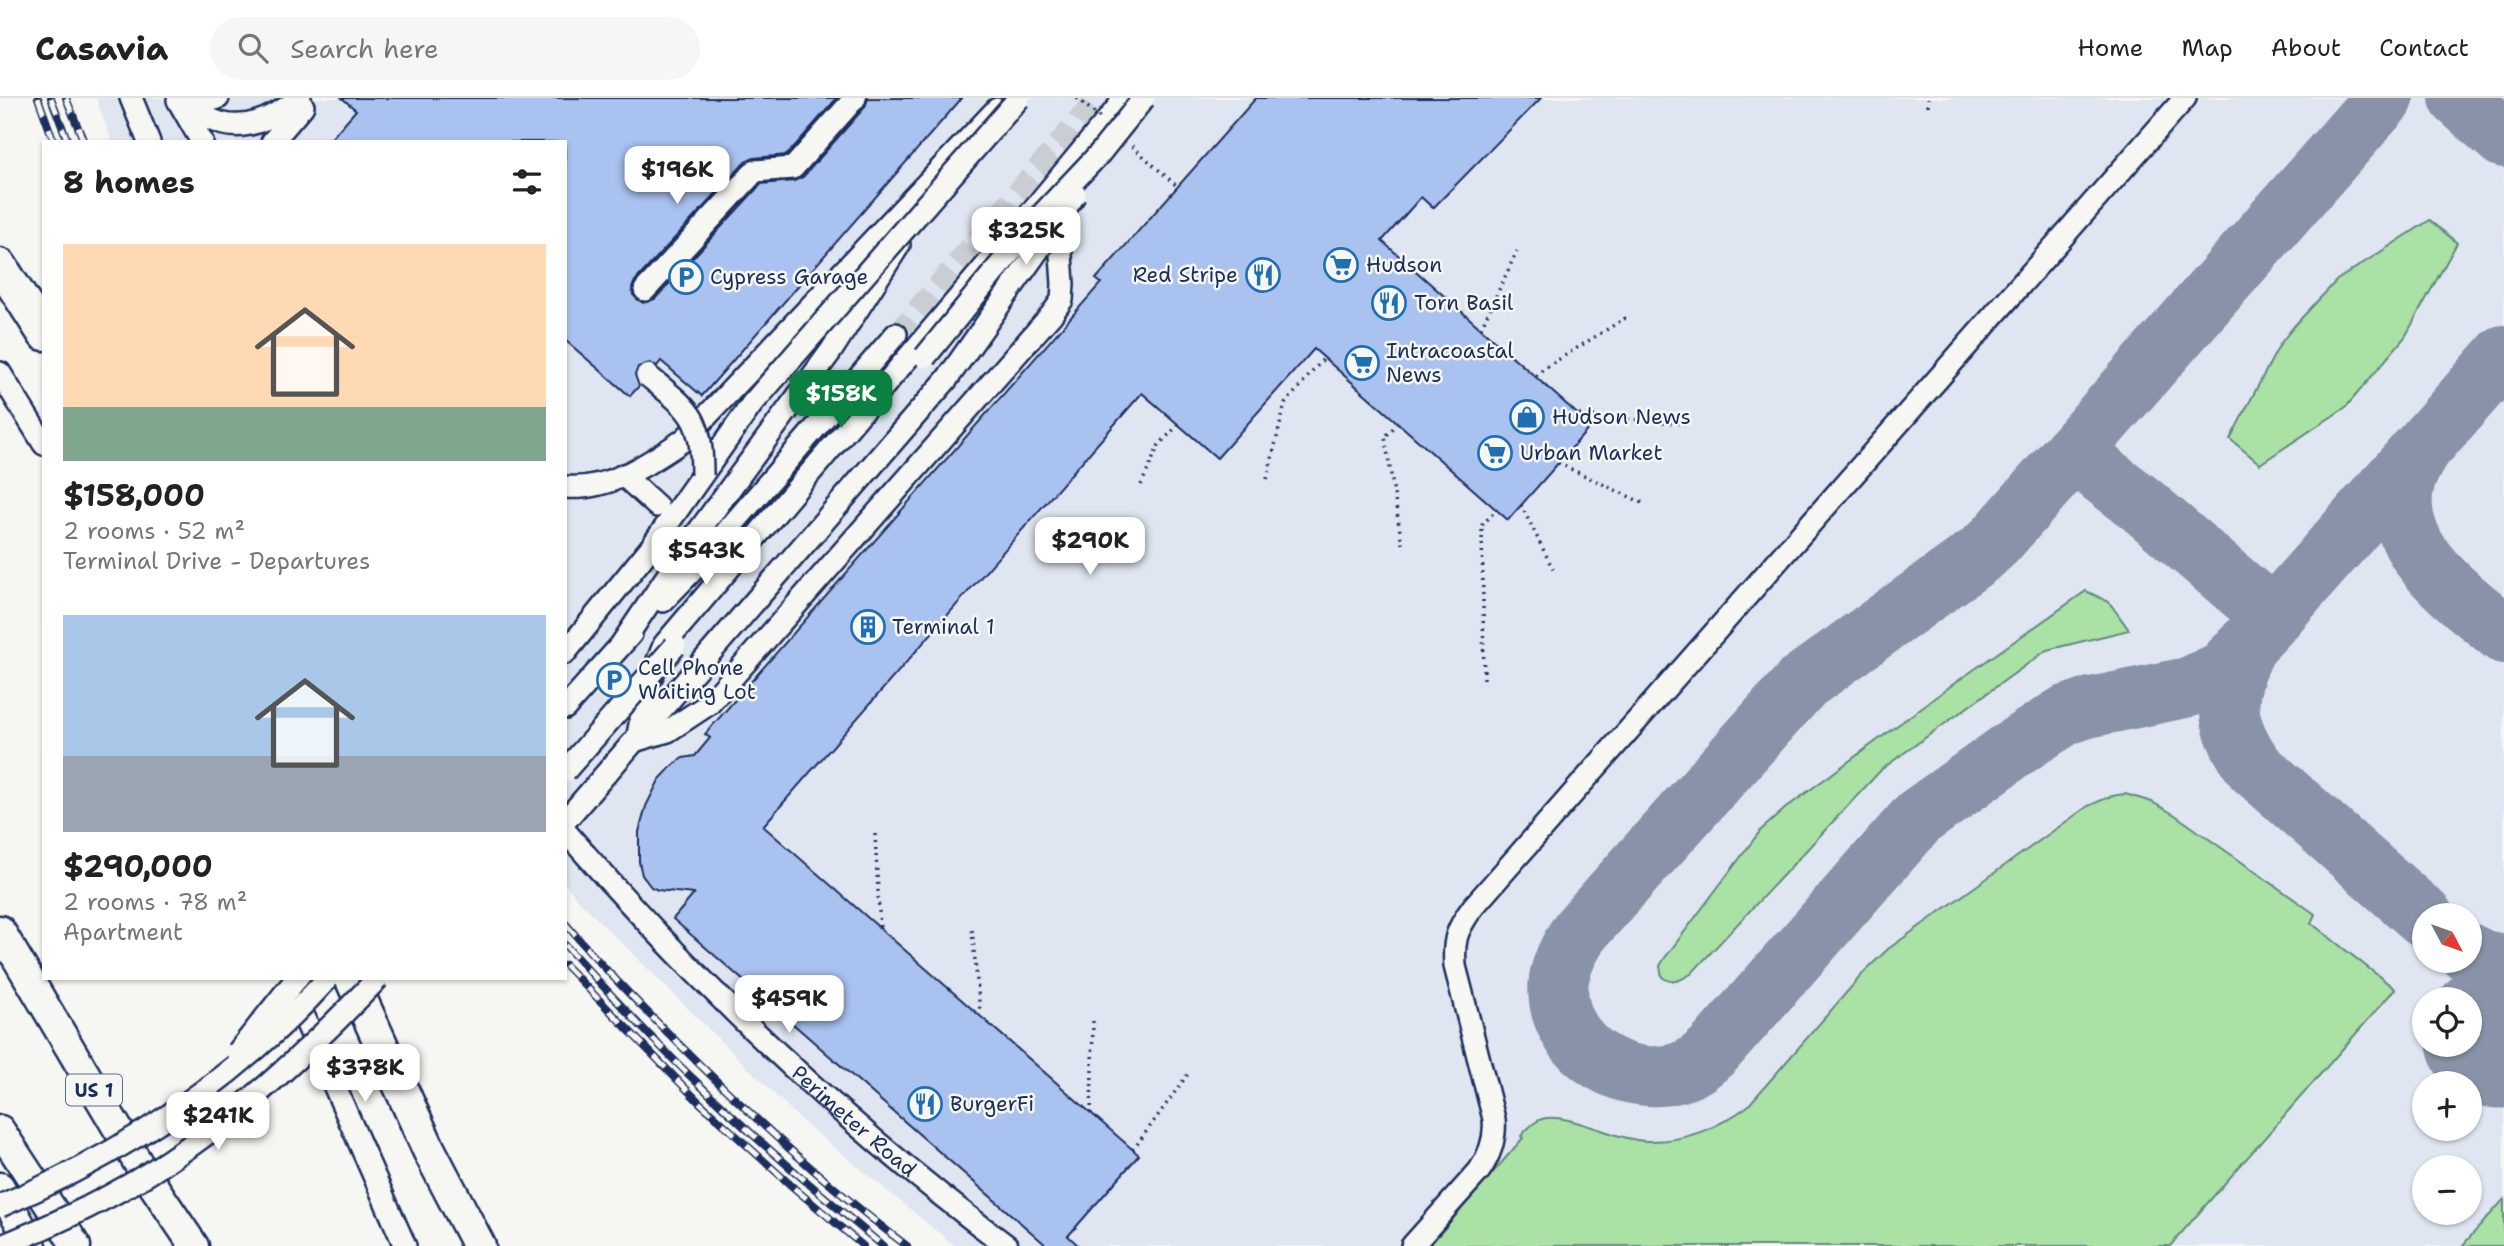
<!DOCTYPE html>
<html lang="en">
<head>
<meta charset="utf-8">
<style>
  :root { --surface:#fff; --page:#f6f6f6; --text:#222; --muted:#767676; --line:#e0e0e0; --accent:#0b8043 }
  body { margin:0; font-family:"Shantell Sans",sans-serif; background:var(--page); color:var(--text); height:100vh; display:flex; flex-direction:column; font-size:26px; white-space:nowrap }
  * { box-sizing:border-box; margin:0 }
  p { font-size:23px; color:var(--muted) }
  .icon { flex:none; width:38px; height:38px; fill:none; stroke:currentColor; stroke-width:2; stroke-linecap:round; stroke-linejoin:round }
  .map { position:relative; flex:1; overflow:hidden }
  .side { position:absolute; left:42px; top:42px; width:525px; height:840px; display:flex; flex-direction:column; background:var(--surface); border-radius:0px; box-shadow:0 2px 5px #0004 }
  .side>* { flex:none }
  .needle { width:46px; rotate:131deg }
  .buttons { position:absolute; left:2412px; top:805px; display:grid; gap:14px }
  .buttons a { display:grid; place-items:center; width:70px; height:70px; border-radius:50%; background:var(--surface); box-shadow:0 2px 5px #0004; font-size:35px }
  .price { position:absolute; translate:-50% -60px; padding:0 16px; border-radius:14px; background:#fff; color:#222; font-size:23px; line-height:46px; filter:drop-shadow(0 2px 4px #0008) }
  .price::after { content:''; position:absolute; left:50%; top:42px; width:21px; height:16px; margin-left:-10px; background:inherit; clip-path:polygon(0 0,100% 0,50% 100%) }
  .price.selected { background:var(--accent); color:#fff }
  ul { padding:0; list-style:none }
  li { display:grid; align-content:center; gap:14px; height:371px; padding:0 21px }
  li span { display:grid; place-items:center; height:217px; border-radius:0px; color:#555 }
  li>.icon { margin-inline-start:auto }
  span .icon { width:126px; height:126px; fill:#fffc; stroke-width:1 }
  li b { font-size:30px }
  h2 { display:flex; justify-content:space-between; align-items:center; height:84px; padding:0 21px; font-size:30px }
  header { display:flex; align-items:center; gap:42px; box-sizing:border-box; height:98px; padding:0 35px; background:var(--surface); border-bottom:2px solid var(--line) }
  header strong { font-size:33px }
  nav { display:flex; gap:38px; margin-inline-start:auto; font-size:24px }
  .search { width:490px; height:63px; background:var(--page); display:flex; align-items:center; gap:18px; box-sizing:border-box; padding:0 24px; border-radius:38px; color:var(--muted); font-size:26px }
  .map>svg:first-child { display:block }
  .built { fill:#dfe6f1; fill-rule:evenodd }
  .green { fill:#aae1a4; stroke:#628881; stroke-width:2 }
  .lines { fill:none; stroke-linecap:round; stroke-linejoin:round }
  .taxiway { stroke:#8892a8; stroke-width:60 }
  .runway { stroke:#8892a8; stroke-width:147 }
  .building { fill:#a9c2f0; stroke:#1b2f5e; stroke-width:2 }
  .minor-tunnel { stroke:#caced4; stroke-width:21; stroke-dasharray:21 10; stroke-linecap:butt }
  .minor-casing { stroke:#1b2f5e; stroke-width:26 }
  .major-casing { stroke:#1b2f5e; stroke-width:33 }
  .highway-casing { stroke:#1b2f5e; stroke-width:37 }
  .path { stroke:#1b2f5e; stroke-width:3.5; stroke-dasharray:2 5; stroke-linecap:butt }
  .minor { stroke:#f6f6f2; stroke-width:21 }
  .major { stroke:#f6f6f2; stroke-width:28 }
  .highway { stroke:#f6f6f2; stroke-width:32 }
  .rail-casing { stroke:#1b2f5e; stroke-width:8 }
  .rail { stroke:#f6f6f2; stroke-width:5; stroke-dasharray:16; stroke-linecap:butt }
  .minor-bridge-casing { stroke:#1b2f5e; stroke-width:26; stroke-linecap:butt }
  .path-bridge { stroke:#1b2f5e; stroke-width:3.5; stroke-dasharray:2 5; stroke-linecap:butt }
  .minor-bridge { stroke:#f6f6f2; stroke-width:21 }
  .labels { text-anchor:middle; stroke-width:5; stroke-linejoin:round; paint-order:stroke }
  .shield { fill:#f6f6f2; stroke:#5d6b8a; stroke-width:2 }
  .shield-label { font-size:19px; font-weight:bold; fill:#1b2f5e }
  .poi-label { font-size:21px; fill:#1b2f5e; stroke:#f6f6f2; text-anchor:start }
  .street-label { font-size:21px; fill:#1b2f5e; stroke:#f6f6f2 }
</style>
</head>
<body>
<header>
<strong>Casavia</strong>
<div class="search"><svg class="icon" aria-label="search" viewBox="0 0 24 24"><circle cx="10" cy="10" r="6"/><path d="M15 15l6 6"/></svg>Search here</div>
<nav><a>Home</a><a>Map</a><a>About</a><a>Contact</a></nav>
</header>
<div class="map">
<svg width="2504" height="1148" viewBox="0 0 2504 1148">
  <rect width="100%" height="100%" fill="#f6f6f2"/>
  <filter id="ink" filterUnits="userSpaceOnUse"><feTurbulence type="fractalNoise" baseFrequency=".0143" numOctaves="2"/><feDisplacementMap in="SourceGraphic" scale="14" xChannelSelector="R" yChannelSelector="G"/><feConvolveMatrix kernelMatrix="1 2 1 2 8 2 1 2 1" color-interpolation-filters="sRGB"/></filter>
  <g filter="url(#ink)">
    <path class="built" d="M96 0H2504V1148H955L803 1024 579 803 565 786V44H112ZM2424 817H2469V863H2424ZM2424 901H2469V947H2424ZM2424 985H2469V1031H2424ZM2424 1069H2469V1115H2424Z"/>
    <g class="green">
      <polygon points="2430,122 2457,145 2405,239 2346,309 2260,366 2230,341 2280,246 2295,227 2337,182"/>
      <path d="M2086 493 2109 504 2129 532 2047 552 1882 671 1691 876C1681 882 1673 887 1662 879L1660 868 1664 861 1761 732 1787 709 1952 587Z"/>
      <path d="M2125 696 2152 704 2175 717 2315 816 2311 825 2395 891 2170 1148H1429L1523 1040 1521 1038C1527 1031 1534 1023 1542 1021 1566 1013 1617 1043 1647 1043 1685 1044 1718 1030 1748 1008L1866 872 1888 851 2088 708 2111 698Z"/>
      <polygon points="2504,1101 2504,1148 2462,1148"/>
    </g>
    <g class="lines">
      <g class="taxiway">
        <path d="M2384 0 1995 443 1981 456 1803 584 1581 832C1571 847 1562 863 1559 881 1550 949 1629 997 1688 971 1698 967 1706 959 1714 952L1919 719 2025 643 2066 617 2087 610 2189 589 2223 573 2273 519 2504 257"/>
        <polyline points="2459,0 2504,40"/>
        <polyline points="2073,354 2142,407 2273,519"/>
        <path d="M2419 354C2414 363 2408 374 2405 384 2388 453 2460 498 2504 536"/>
        <path d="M2247 548C2222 597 2223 626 2255 670L2424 819"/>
        <polyline points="2469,855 2483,862 2504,866"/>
      </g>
      <polyline class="runway" points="2499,937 2504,931"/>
    </g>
    <g class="building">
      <polygon points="342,0 837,0 787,57 754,60 745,64 635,183 632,190 633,197 643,205 655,201 761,86 794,83 803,79 865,9 868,0 962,0 702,298 661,263 657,268 649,265 638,269 635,277 639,288 630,298 565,242 565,44 328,44 356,12"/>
      <polygon points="1256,0 1541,0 1433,110 1421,99 1382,143 1591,328 1508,422 1314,251 1217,360 1142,295 763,728 1139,1057 1068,1138 1079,1148 1047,1148 673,821 694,796 658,792 651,789 642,777 639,764 639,734 646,708 659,682 675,665 683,660 695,658 710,640 705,636 1101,185 1096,181"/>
    </g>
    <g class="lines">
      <polyline class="minor-tunnel" points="896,236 1097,0"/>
      <g class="minor-casing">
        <g id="minor">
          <polyline points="131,0 149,44"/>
          <path d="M181 0C190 7 199 15 208 20 241 38 274 20 300 0"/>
          <polyline points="195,0 207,3 218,0"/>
          <polyline points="178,2 202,44"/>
          <polyline points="272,44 303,8"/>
          <polyline points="1018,130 1119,8 1122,0"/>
          <polyline points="645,192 755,73 793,70 855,0"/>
          <polyline points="0,275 44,346"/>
          <polyline points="623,377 657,408"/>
          <path d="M565 389C609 393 650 365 685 341L997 11"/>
          <polyline points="663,503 697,468 896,236"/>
          <polyline points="623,544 684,453 831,253 899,147"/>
          <polyline points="565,555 652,448 752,306"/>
          <polyline points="565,610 631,536"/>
          <polyline points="637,642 647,590 664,547 995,157"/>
          <polyline points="637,642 668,633 709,606 1052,216 1062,202 1063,186 1058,112"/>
          <polyline points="565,723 947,281"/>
          <path id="s1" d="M565 733C698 887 845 1027 1007 1148"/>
          <polyline points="293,894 405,1148"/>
          <path d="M1412 1148 1479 1073C1490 1057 1496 1041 1494 1021L1455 868C1453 841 1457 831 1473 809L2185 0"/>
        </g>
      </g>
      <g class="major-casing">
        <g id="major">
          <polyline points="0,832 138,1065 194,1148"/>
          <polyline points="0,1032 76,1148"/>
          <polyline points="0,1089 32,1148"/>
        </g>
      </g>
      <g class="highway-casing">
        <g id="highway">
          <polyline points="0,167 44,236"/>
          <polyline points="351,880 429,1052 479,1148"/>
        </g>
      </g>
      <g class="path">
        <polyline points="1928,8 1928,0"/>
        <polyline points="1481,230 1517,153"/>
        <polyline points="1536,278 1543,271 1627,219"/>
        <polyline points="1579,317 1688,326"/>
        <polyline points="1398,325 1385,339 1402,446"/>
        <polyline points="1558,365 1645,406"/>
        <polyline points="1267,381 1285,306 1324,260"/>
        <polyline points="1141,387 1159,347 1178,327"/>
        <polyline points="1521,407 1555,475"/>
        <polyline points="1484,581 1482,427 1496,412"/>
        <polyline points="875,736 880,831"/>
        <polyline points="972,832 980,913 978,916"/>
        <polyline points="1091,1016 1093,923"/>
        <polyline points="1133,1052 1188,976"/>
      </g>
      <use href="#minor" class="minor"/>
      <use href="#major" class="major"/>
      <use href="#highway" class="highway"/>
      <g class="rail-casing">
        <g id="rail">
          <polyline points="38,0 54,44"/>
          <polyline points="51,0 68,44"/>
          <polyline points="66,0 84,44"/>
          <path d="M565 825C600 867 640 907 679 946 750 1017 826 1087 907 1148"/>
          <path d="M565 847C611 897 657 947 706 993 763 1048 823 1098 883 1148"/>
          <polyline points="565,867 699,1004 794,1090 863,1148"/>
        </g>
      </g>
      <use href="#rail" class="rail"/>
      <g class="minor-bridge-casing">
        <g id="minor-bridge">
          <polyline points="925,259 1034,125 1100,55 1144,0"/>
          <path d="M648 278C691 313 702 319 702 377"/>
          <polyline points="947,281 1046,141 1075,96"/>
          <polyline points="752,306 1019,0"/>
          <polyline points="565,673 675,548"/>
          <polyline points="238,954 297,880"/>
          <path d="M0 1108C126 1055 236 982 328 880"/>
          <path d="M2 1148C59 1124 116 1098 168 1063 246 1012 314 947 378 880"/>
        </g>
      </g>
      <g class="path-bridge">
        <polyline points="1077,0 1100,20"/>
        <polyline points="1132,48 1178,89"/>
      </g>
      <use href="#minor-bridge" class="minor-bridge"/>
    </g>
  </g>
  <defs>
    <g id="supermarket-ring" transform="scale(1.75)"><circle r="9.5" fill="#f6f6f2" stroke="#1f6fb2" stroke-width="1.5"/><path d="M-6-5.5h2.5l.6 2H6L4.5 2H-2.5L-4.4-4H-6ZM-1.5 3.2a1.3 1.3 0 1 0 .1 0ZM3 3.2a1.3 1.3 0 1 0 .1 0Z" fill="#1f6fb2"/></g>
    <g id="restaurant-ring" transform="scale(1.75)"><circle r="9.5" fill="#f6f6f2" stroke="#1f6fb2" stroke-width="1.5"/><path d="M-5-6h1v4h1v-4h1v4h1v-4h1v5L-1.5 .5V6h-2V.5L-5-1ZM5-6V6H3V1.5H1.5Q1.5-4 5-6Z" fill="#1f6fb2"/></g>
    <g id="parking-ring" transform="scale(1.75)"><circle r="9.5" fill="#f6f6f2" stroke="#1f6fb2" stroke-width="1.5"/><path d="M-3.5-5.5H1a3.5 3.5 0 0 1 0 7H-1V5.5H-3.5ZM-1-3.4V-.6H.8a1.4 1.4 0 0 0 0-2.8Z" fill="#1f6fb2"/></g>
    <g id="shop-ring" transform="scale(1.75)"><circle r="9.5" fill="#f6f6f2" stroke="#1f6fb2" stroke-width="1.5"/><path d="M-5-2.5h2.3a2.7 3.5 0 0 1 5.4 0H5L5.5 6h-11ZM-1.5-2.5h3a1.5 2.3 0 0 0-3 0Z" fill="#1f6fb2"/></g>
    <g id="building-ring" transform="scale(1.75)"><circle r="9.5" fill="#f6f6f2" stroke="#1f6fb2" stroke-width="1.5"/><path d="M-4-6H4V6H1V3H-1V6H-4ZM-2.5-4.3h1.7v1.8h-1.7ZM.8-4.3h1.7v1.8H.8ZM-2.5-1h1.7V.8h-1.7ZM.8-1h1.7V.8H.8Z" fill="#1f6fb2"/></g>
  </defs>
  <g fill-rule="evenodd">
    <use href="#supermarket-ring" x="1341" y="167"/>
    <use href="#restaurant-ring" x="1263" y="177"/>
    <use href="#parking-ring" x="686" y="179"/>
    <use href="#restaurant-ring" x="1389" y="205"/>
    <use href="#supermarket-ring" x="1362" y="265"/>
    <use href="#shop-ring" x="1527" y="319"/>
    <use href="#supermarket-ring" x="1495" y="355"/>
    <use href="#building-ring" x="868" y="529"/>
    <use href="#parking-ring" x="614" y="582"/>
    <use href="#restaurant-ring" x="925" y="1006"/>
  </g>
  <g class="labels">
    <rect class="shield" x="66" y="976.5" width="56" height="31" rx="5"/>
    <g class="shield-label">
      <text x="94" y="999">US 1</text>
    </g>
    <g class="poi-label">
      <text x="1366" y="174">Hudson</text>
      <text x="1238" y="184" text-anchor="end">Red Stripe</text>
      <text x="710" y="186">Cypress Garage</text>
      <text x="1414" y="212">Torn Basil</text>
      <text x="1386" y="260">Intracoastal<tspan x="1386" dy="24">News</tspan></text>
      <text x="1552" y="326">Hudson News</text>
      <text x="1520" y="362">Urban Market</text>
      <text x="892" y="536">Terminal 1</text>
      <text x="638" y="577">Cell Phone<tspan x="638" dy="24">Waiting Lot</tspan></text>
      <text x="950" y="1013">BurgerFi</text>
    </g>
    <g class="street-label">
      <text dy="7" stroke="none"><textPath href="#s1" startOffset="410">Perimeter Road</textPath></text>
    </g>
  </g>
</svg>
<div class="buttons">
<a><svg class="needle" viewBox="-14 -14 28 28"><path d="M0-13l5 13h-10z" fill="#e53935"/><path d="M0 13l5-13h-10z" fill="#767676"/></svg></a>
<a><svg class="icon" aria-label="locate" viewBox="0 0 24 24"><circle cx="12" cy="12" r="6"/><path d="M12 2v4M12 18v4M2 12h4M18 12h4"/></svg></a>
<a>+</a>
<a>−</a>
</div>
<b class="price" style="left:677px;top:108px">$196K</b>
<b class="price" style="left:1026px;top:169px">$325K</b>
<b class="price selected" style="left:841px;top:332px">$158K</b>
<b class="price" style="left:1090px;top:479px">$290K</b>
<b class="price" style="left:706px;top:489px">$543K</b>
<b class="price" style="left:789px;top:937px">$459K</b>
<b class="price" style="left:365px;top:1006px">$378K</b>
<b class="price" style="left:218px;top:1054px">$241K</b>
<section class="side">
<h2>8 homes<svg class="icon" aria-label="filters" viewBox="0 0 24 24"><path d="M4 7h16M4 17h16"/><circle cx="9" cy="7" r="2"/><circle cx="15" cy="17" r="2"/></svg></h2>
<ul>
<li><span style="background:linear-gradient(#ffd9b3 75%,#7fa58c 0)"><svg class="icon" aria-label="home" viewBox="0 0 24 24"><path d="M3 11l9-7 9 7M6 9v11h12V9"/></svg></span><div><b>$158,000</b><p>2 rooms · 52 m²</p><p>Terminal Drive - Departures</p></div></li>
<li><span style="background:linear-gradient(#a9c7e8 65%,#9aa5b1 0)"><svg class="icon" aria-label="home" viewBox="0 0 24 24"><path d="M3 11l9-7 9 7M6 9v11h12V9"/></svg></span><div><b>$290,000</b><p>2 rooms · 78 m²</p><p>Apartment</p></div></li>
</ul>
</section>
</div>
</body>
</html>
